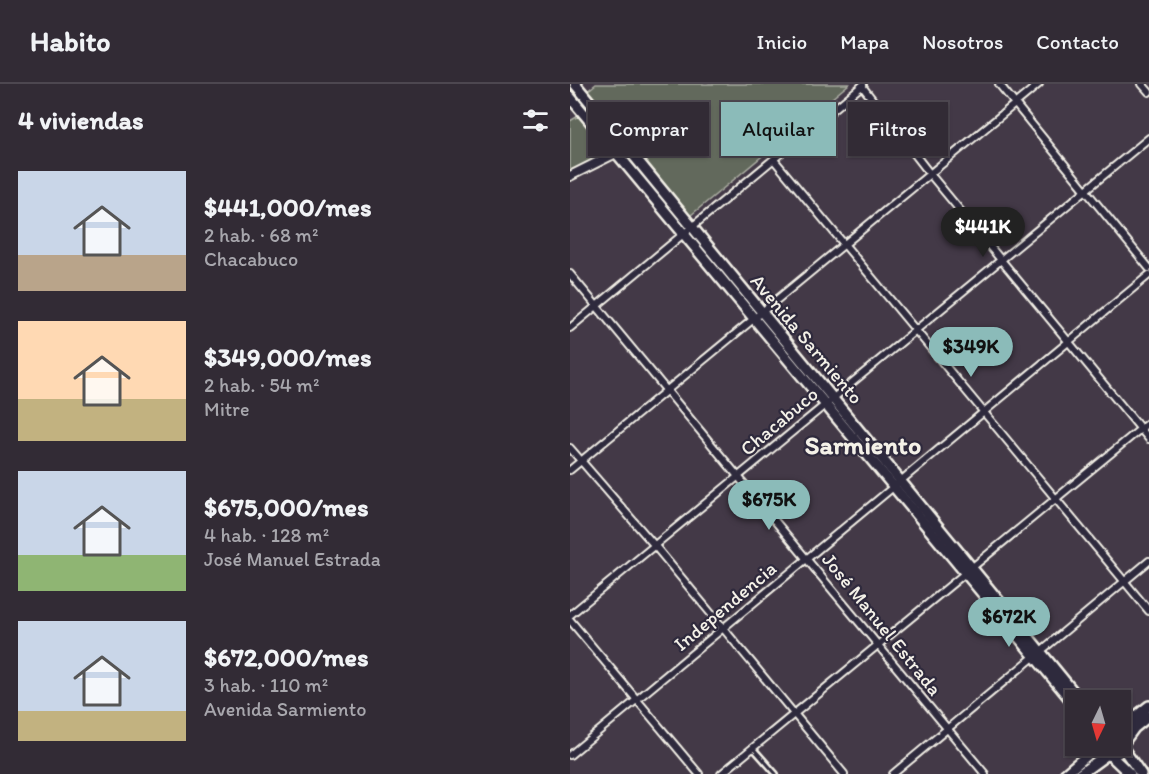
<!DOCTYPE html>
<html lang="es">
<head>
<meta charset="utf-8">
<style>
  :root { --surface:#322b35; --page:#3a333d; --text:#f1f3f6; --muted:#a8a7ad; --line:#4d4750; --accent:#8bbbb9 }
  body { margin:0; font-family:Itim,sans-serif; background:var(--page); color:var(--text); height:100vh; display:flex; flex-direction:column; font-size:22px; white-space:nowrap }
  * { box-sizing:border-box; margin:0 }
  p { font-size:20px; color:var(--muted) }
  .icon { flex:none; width:33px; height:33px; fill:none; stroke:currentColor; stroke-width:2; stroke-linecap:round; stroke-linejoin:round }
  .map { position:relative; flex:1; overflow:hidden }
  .panel { display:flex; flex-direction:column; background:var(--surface); width:570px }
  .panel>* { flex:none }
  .top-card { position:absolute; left:18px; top:18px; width:471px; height:54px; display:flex; gap:12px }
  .needle { width:39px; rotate:185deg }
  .tools { position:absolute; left:495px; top:606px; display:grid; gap:12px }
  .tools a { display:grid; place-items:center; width:66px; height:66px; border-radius:0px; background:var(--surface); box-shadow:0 2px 4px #0004,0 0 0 2px var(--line); font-size:30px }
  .price { position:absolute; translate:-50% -51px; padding:0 14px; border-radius:21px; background:var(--accent); color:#111; font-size:20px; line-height:39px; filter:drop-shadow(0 2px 3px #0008) }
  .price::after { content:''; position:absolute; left:50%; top:36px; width:18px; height:14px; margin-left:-9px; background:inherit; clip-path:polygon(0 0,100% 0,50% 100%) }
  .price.selected { background:#222; color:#fff }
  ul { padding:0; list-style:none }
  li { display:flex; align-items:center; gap:18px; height:150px; padding:0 18px }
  li span { display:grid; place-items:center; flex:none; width:168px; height:120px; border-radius:0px; color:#555 }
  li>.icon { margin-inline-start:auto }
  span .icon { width:72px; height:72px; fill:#fffc; stroke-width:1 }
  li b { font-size:26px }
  h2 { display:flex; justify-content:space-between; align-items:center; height:72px; padding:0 18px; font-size:26px }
  .pill { padding:0 21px; border-radius:0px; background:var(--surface); box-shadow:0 2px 4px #0004,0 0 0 2px var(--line); font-size:21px; line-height:54px }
  .pill.selected { background:var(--accent); color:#111 }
  header { display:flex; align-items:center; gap:36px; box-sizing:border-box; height:84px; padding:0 30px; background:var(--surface); border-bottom:2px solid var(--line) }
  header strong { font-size:28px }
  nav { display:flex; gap:33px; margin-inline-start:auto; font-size:21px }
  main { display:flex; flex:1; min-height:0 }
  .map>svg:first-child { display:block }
  .green { fill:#62695c; stroke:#abada2; stroke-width:1.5 }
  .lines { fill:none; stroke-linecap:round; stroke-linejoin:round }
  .service-casing { stroke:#f4f1e8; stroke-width:8 }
  .minor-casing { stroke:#f4f1e8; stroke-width:10 }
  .tertiary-casing { stroke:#f4f1e8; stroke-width:12 }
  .secondary-casing { stroke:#f4f1e8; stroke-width:14 }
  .service { stroke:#2f2a3d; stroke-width:3 }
  .minor { stroke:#2f2a3d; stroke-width:6 }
  .tertiary { stroke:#2f2a3d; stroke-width:8 }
  .secondary { stroke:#2f2a3d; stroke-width:9 }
  .labels { text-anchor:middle; stroke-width:4.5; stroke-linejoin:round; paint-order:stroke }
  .street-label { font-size:20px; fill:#f4f1e8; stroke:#2f2a3d }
  .district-label { font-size:26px; font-weight:bold; fill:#f4f1e8; stroke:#2f2a3d }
</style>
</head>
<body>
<header>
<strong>Habito</strong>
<nav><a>Inicio</a><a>Mapa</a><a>Nosotros</a><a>Contacto</a></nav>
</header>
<main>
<section class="panel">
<h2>4 viviendas<svg class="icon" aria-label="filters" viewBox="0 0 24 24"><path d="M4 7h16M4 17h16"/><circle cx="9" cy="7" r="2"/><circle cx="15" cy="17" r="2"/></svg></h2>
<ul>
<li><span style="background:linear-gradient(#c9d6e8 70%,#b9a48a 0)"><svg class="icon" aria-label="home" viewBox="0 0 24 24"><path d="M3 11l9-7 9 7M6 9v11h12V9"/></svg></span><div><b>$441,000/mes</b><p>2 hab. · 68 m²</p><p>Chacabuco</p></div></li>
<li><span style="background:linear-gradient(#ffd9b3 65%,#c2b280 0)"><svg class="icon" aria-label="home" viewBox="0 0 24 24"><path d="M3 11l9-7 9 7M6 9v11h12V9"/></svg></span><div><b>$349,000/mes</b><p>2 hab. · 54 m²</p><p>Mitre</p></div></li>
<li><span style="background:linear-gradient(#c9d6e8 70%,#8fb573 0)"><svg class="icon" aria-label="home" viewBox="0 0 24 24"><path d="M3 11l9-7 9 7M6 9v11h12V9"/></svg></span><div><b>$675,000/mes</b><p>4 hab. · 128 m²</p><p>José Manuel Estrada</p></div></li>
<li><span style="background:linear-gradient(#c9d6e8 75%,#c2b280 0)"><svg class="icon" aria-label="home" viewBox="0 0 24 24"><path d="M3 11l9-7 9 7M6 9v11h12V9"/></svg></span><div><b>$672,000/mes</b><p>3 hab. · 110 m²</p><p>Avenida Sarmiento</p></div></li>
</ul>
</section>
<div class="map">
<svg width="579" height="690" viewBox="0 0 579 690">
  <rect width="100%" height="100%" fill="#433947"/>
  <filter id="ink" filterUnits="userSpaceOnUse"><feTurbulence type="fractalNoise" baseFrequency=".0167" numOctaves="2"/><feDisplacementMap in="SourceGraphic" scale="12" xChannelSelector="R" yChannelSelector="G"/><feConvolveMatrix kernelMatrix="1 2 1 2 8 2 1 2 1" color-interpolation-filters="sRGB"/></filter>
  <g filter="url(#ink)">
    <g class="green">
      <polygon points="26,0 279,0 115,136 16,8"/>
      <polygon points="10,31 38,67 35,71 0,87 0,37"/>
    </g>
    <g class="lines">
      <g class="service-casing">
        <polyline id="service" points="183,664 206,690"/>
      </g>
      <g class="minor-casing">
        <g id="minor">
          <polyline points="429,0 579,184"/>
          <polyline points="572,0 579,8"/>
          <polyline points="292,2 360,90 579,355"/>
          <polyline points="205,77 579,527"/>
          <polyline points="0,190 415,690"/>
          <polyline points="0,244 293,1"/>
          <polyline points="0,364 85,462 274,690"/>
          <polyline points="0,386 469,0"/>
          <polyline points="0,531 579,54"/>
          <polyline points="0,536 129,690"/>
          <polyline points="0,671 579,191"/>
          <polyline points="151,690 579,338"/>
          <polyline points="323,690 579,477"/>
        </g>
      </g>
      <g class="tertiary-casing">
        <polyline id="tertiary" points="0,92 56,64"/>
      </g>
      <g class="secondary-casing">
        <g id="secondary">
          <polyline points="5,0 510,616"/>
          <polyline points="0,13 506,622"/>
          <polyline points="550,645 579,622"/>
          <polyline points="553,659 564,644 579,632"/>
          <polyline points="552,663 571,690"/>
          <polyline points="541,672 560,690"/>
          <polyline points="495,690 528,662 536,671 548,669 553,661 550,653"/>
          <polyline points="510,690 536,671"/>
        </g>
      </g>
      <use href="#service" class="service"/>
      <use href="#minor" class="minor"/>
      <use href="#tertiary" class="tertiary"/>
      <use href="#secondary" class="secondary"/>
    </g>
  </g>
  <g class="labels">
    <g class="street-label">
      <text transform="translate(237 255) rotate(50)" y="7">Avenida Sarmiento</text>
      <text transform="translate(209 337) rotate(-40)" y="7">Chacabuco</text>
      <text transform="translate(155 522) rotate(-40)" y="7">Independencia</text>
      <text transform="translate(312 540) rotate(51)" y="7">José Manuel Estrada</text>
    </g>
    <g class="district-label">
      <text x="293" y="370">Sarmiento</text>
    </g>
  </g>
</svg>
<div class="tools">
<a><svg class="needle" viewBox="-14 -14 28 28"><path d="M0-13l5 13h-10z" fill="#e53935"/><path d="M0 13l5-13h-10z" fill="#a8a7ad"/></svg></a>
</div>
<b class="price selected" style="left:413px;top:174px">$441K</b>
<b class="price" style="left:401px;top:294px">$349K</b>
<b class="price" style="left:199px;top:447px">$675K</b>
<b class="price" style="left:439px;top:564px">$672K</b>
<div class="top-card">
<a class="pill">Comprar</a>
<a class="pill selected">Alquilar</a>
<a class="pill">Filtros</a>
</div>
</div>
</main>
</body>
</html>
